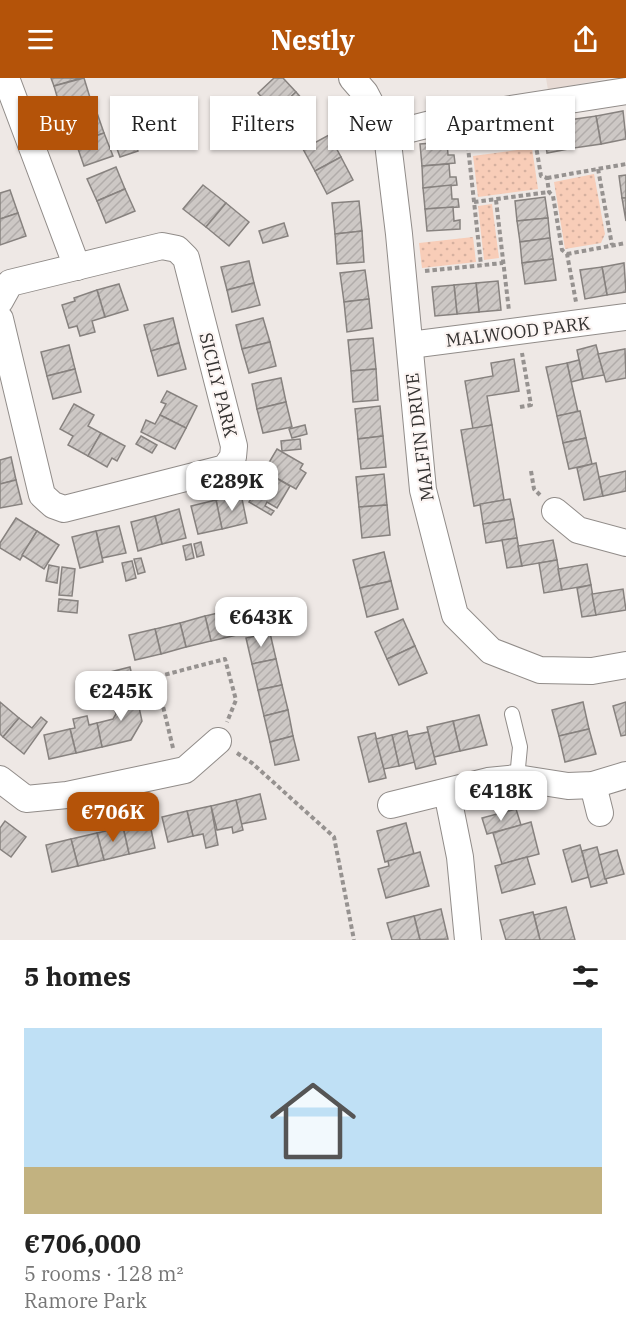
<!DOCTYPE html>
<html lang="en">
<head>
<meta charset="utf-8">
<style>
  :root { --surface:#fff; --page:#f6f6f6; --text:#222; --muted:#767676; --line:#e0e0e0; --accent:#b45309 }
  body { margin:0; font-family:"IBM Plex Serif",serif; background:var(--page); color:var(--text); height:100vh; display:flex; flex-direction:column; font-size:22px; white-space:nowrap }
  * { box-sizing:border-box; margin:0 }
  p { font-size:20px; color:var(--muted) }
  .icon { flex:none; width:33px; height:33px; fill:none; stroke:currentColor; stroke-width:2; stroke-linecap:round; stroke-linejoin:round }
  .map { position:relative; height:862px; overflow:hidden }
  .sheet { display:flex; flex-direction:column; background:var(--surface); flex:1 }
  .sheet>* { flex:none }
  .guide { position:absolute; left:18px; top:18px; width:591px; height:54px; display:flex; gap:12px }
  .price { position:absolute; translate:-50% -51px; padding:0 14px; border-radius:12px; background:#fff; color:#222; font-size:20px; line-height:39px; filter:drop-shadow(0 2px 3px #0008) }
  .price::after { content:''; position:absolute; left:50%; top:36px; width:18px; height:14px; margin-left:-9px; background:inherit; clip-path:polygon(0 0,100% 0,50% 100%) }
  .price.on { background:var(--accent); color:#fff }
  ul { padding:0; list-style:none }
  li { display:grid; align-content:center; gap:12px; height:318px; padding:0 24px }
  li+li { border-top:2px solid var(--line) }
  li span { display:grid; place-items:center; height:186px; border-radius:0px; color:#555 }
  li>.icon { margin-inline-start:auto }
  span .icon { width:108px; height:108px; fill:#fffc; stroke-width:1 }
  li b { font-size:26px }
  h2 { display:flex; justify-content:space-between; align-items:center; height:72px; padding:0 24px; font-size:26px }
  .chip { padding:0 21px; border-radius:0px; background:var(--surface); box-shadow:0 2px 4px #0004; font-size:21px; line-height:54px }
  .chip.on { background:var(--accent); color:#fff }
  header { display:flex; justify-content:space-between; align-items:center; height:78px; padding:0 24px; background:var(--accent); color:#fff; font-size:27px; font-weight:700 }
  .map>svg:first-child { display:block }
  .built { fill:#e7dad4 }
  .grass { fill:url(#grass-dots) }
  .building { fill:url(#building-hatch); stroke:#87827f; stroke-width:1.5 }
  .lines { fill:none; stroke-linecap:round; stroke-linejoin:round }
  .service-casing { stroke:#918c89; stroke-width:16 }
  .minor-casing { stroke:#918c89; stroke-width:28 }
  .path { stroke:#969290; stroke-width:4; stroke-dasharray:4.5 3; stroke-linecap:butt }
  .service { stroke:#fff; stroke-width:14 }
  .minor { stroke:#fff; stroke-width:26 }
  .labels { text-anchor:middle; stroke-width:4.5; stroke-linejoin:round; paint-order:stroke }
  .street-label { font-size:18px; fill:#343231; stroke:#fcf5f3 }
</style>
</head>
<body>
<header><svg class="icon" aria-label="menu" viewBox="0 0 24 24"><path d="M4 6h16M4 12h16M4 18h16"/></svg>Nestly<svg class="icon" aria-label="share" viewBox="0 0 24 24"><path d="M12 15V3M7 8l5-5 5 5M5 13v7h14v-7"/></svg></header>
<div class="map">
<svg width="626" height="862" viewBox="0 0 626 862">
  <defs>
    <pattern id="grass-dots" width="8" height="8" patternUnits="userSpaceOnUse" patternTransform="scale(1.5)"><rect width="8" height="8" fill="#f8cdb8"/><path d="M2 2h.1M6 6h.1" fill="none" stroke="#d5b09f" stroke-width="1.8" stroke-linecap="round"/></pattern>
    <pattern id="building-hatch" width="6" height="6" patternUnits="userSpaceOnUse" patternTransform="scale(1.5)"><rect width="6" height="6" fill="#cdc8c5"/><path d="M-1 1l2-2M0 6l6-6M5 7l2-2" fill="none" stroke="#b1acaa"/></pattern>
  </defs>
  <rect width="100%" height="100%" fill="#eee8e5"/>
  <polygon class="built" points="546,0 610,0 548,12"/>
  <g class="grass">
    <polygon points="532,70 538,111 478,119 473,78"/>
    <polygon points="594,96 605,156 601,165 565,171 554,104"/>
    <polygon points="492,126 499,180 484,182 478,128"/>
    <polygon points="473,159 476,184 422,190 419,165"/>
  </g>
  <g class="building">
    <polygon points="51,0 81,0 54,8"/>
    <polygon points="84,0 91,23 61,32 54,8"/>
    <polygon points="274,0 283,0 296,14 275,34 258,15"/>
    <polygon points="296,14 313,33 292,52 275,34"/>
    <polygon points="96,32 104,55 76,65 67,42"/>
    <polygon points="623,33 626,61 601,66 596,38"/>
    <polygon points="596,38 601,66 574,70 569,42"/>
    <polygon points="569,42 574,70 547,75 543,47"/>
    <polygon points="104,55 113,78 84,88 76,65"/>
    <polygon points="329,57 341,79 315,93 303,71"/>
    <polygon points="134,62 138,73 120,79 116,68"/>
    <polygon points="447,64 448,77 454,77 455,85 422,88 420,66"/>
    <polygon points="341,79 353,102 327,116 315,93"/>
    <polygon points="449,86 450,99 456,99 457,107 423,110 422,88"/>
    <polygon points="116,89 125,111 97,123 87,101"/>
    <polygon points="626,97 626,120 622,120 619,98"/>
    <polygon points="203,107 226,125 206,149 183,131"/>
    <polygon points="451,107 452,121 458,121 459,129 425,131 423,110"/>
    <polygon points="125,111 135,133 106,145 97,123"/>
    <polygon points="10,112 18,135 0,141 0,115"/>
    <polygon points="545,119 548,140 517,143 515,123"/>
    <polygon points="622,120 626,120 626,143"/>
    <polygon points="359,123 362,153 335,156 332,125"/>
    <polygon points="226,125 249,144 229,168 206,149"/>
    <polygon points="453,129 454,143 460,142 460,151 427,153 425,131"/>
    <polygon points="18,135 26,158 0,167 0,141"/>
    <polygon points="548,140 550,160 520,164 517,143"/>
    <polygon points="284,145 288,158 263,165 259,153"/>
    <polygon points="362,153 364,184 337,186 335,156"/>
    <polygon points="550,160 553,181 522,185 520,164"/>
    <polygon points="553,181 556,202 525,206 522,185"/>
    <polygon points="249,183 254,205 227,212 221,189"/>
    <polygon points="624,185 626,214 607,217 602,189"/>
    <polygon points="602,189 607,217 585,221 580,192"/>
    <polygon points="365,192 369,221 344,224 340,195"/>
    <polygon points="498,203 501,232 479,234 476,205"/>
    <polygon points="254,205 260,227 232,234 227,212"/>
    <polygon points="476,205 479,234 457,236 454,207"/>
    <polygon points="119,206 128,232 105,239 97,212"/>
    <polygon points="454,207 457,236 435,238 432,209"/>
    <polygon points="97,212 105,239 92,243 95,254 80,258 77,248 69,250 62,227 75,223 74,220"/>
    <polygon points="369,221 372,250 347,254 344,224"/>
    <polygon points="173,240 179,265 151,273 144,247"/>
    <polygon points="263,240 270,264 242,271 236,247"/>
    <polygon points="373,260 376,291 351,293 348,262"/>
    <polygon points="270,264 276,288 249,295 242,271"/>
    <polygon points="179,265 186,291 158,298 151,273"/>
    <polygon points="69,267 75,291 47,298 41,274"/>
    <polygon points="596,267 604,297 583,301 577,272"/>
    <polygon points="625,271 626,300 606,304 598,276"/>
    <polygon points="514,281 519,313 487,318 492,347 473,351 465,303 493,298 491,285"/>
    <polygon points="579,282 583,301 571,304 567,285"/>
    <polygon points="567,285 578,334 557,338 546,289"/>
    <polygon points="75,291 81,314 53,321 47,298"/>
    <polygon points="376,291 378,322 353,324 351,293"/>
    <polygon points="281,300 286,324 257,331 252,306"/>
    <polygon points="167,313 197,328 186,350 160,337 166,326 161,324"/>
    <polygon points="286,324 292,349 263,355 257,331"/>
    <polygon points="74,326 94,337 88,348 101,355 88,378 68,367 73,358 60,351"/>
    <polygon points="380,328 383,358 358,361 355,331"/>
    <polygon points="580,333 586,360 563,365 557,338"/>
    <polygon points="160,337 186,350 175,371 141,354 146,342 155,346"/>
    <polygon points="305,347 307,356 292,360 289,351"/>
    <polygon points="492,347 504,422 474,428 461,352"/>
    <polygon points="101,355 125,368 117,383 112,380 107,389 88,378"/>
    <polygon points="141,358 157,367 152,375 136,366"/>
    <polygon points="383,358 386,389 361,391 358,361"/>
    <polygon points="586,360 592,386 569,391 563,365"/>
    <polygon points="300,361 301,371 282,373 281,363"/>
    <polygon points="277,371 303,386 300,391 306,395 296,411 264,393"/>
    <polygon points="11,379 16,402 0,406 0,382"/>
    <polygon points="596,385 603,418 584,422 577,390"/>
    <polygon points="264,393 290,408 277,430 267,424 265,428 274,433 271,437 249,424 254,416 251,415"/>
    <polygon points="626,393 626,413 603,418 599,399"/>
    <polygon points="384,396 387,427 359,429 356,399"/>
    <polygon points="16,402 22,426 0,430 0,406"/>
    <polygon points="241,416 247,445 222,451 216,422"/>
    <polygon points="510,421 514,441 483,446 480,426"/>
    <polygon points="216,422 222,451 198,456 191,428"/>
    <polygon points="387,427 390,457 362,460 359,429"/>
    <polygon points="179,431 186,460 162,466 155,438"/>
    <polygon points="155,438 162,466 138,473 131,444"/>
    <polygon points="16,440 37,453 20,482 0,470 0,465"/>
    <polygon points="514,441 517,460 486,465 483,446"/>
    <polygon points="119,448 126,475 102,480 96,453"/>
    <polygon points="37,453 59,467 44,491 22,477"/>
    <polygon points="96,453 103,484 80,490 72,459"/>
    <polygon points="517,460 522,488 507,490 502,462"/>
    <polygon points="553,462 557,482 522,488 518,468"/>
    <polygon points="201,464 204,477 197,479 194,466"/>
    <polygon points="191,466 194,480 186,482 183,468"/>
    <polygon points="384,474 391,503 360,510 353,482"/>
    <polygon points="141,480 145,494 138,496 134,481"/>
    <polygon points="557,482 562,512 544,515 539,485"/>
    <polygon points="132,483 136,500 126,503 122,485"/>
    <polygon points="587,486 591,507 562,512 558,491"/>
    <polygon points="49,487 59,489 57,505 46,503"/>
    <polygon points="62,489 75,491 72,518 59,517"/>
    <polygon points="391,503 398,531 367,539 360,510"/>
    <polygon points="591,507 596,537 582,539 577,510"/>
    <polygon points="623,511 626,532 596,537 592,516"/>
    <polygon points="59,521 78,523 77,535 58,533"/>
    <polygon points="231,532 237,557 211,563 205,538"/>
    <polygon points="205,538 211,563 186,569 180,545"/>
    <polygon points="403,541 415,568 387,581 375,554"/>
    <polygon points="180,545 186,569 161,576 155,551"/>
    <polygon points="155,551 161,576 135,582 129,557"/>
    <polygon points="270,555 276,581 252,586 246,560"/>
    <polygon points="415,568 427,595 399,607 387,581"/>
    <polygon points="276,581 282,607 258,612 252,586"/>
    <polygon points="130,589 136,615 112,621 106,595"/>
    <polygon points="282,607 288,632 264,638 258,612"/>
    <polygon points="136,615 142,643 131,662 102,669 97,645 113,641 116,636 112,621"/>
    <polygon points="0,624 19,640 3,659 0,656"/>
    <polygon points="583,624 589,651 559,658 552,632"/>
    <polygon points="626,624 626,657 621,658 613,628"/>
    <polygon points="288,632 293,658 270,664 264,638"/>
    <polygon points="479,637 487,667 460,673 453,643"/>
    <polygon points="87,638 89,647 97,645 102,669 76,675 70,651 75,650 73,641"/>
    <polygon points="41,639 47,644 24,676 3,659 19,640 32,650"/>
    <polygon points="453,643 460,673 434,679 427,649"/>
    <polygon points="70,651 76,675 49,681 44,657"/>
    <polygon points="589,651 596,676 565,684 559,658"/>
    <polygon points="407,653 415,684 399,688 392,657"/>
    <polygon points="428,654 436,686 416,691 408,658"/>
    <polygon points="375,655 386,700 369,704 358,659"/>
    <polygon points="392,657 399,688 384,691 376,661"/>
    <polygon points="293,658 299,682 275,687 270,664"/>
    <polygon points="260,716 266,741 241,746 236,722"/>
    <polygon points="236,722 243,752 233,755 232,749 217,752 211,728"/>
    <polygon points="211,728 218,767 206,770 203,756 193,758 187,733"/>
    <polygon points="516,731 521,747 487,756 482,740"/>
    <polygon points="187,733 193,758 168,764 162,739"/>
    <polygon points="149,742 155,770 129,776 123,749"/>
    <polygon points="5,743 26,759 11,779 0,771 0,750"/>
    <polygon points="531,744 539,776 502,786 493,755"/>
    <polygon points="406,745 414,776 385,784 377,753"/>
    <polygon points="123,749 129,776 104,782 97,755"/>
    <polygon points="97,755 104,782 78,788 71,761"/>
    <polygon points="71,761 78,788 52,794 46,767"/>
    <polygon points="580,767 589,799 572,804 563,772"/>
    <polygon points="597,769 607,805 591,809 582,773"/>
    <polygon points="617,772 624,796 605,801 599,777"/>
    <polygon points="420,774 429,808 386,820 378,791 389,788 388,783"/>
    <polygon points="527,779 535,806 502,815 495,788"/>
    <polygon points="566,829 575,862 540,862 534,837"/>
    <polygon points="441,831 448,861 420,862 414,838"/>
    <polygon points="533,834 540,862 506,862 500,842"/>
    <polygon points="414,838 420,862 392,862 387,845"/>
  </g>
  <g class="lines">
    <g class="service-casing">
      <polyline id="service" points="512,636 520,669 517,700"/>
    </g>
    <g class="minor-casing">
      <g id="minor">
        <polyline points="6,0 77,189"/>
        <polyline points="352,0 365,15 387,57 399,156 423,412 455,537 491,573 540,592 592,593 626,587"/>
        <polyline points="387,57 454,40 626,13"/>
        <polyline points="0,223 10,205 162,168 177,171 186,180 234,368 233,379 225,390 64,431 53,427 42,417 0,241"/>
        <polyline points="410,267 626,239"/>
        <polyline points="555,433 578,452 626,465"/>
        <polyline points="0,701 26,721 67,717 185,692 218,663"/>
        <polyline points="593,707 600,735"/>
        <polyline points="447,714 460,779 468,862"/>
        <polyline points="391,727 488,703 517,700 568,708 593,707 626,697"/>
      </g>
    </g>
    <g class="path">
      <polyline points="533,50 541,98 547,100 549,114 553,118 562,172 567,176 576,224"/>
      <polyline points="467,60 481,187"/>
      <polyline points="598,91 612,167"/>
      <polyline points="547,100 626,86"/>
      <polyline points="496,122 509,233"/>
      <polyline points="474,124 549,114"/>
      <polyline points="567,176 626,165"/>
      <polyline points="425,193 503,185"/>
      <polyline points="520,329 531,327 522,275"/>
      <polyline points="531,393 534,411 540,417"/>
      <polyline points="173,670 156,599 225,581 236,622 227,644"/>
      <polyline points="237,675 252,685 334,759 354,862"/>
    </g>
    <use href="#service" class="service"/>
    <use href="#minor" class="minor"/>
  </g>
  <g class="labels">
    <g class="street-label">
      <text transform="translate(518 254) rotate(-7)" y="6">MALWOOD PARK</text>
      <text transform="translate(218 307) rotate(76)" y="6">SICILY PARK</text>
      <text transform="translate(420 359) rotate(-97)" y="6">MALFIN DRIVE</text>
    </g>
  </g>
</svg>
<b class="price" style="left:232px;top:434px">€289K</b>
<b class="price" style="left:261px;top:570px">€643K</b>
<b class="price" style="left:121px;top:644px">€245K</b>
<b class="price" style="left:501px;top:744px">€418K</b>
<b class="price on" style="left:113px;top:765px">€706K</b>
<div class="guide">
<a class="chip on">Buy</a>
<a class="chip">Rent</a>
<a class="chip">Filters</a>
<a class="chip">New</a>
<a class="chip">Apartment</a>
</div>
</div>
<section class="sheet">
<h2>5 homes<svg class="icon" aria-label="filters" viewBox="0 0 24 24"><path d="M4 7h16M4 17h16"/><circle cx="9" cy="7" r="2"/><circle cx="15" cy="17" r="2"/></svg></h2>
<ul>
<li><span style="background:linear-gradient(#bfe0f5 75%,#c2b280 0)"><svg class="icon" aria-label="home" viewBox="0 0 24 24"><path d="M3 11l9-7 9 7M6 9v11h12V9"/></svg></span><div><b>€706,000</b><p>5 rooms · 128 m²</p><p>Ramore Park</p></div></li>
</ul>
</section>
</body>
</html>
